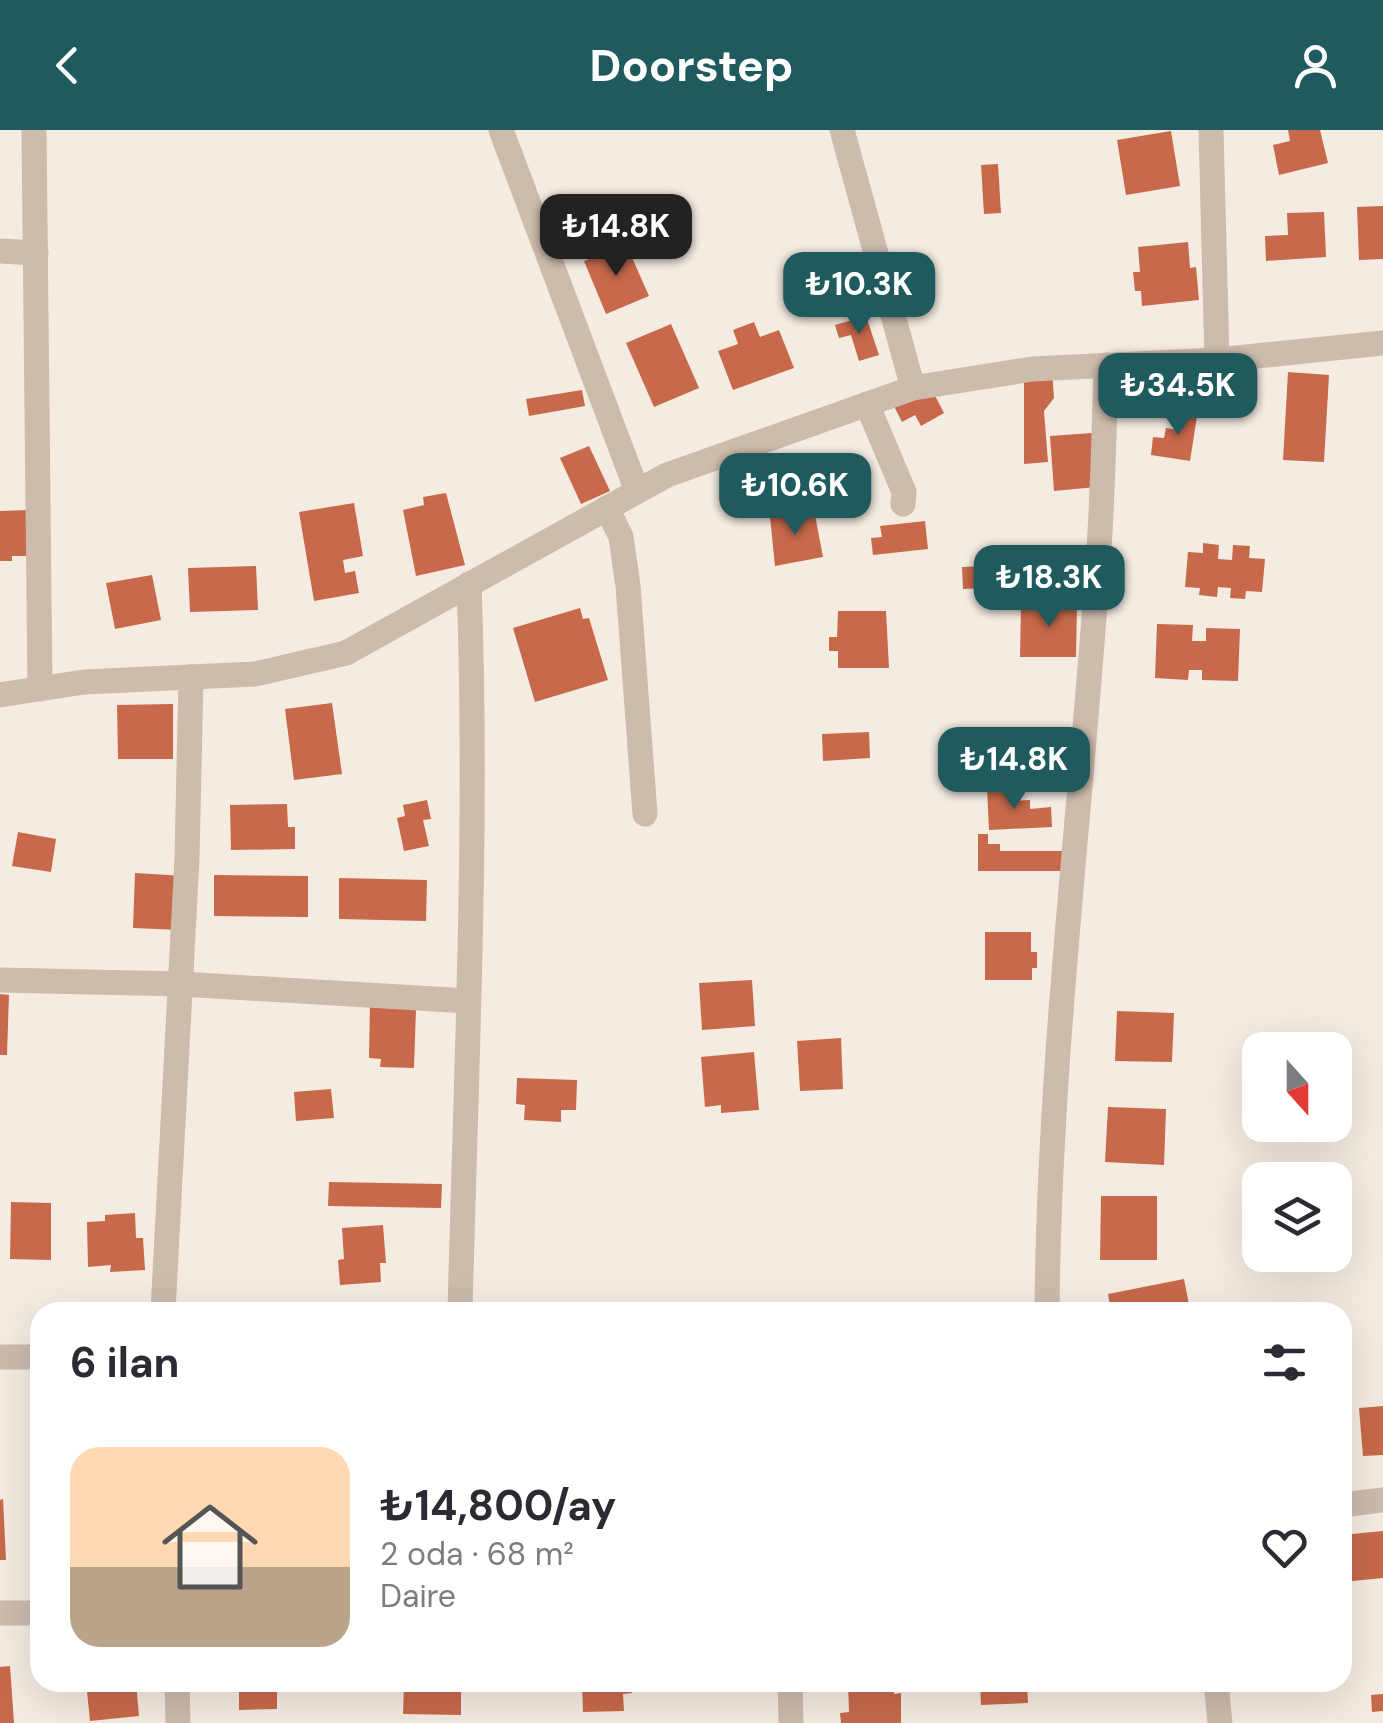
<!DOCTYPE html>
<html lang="tr">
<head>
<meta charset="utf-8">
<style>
  :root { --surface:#fff; --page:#f2f2f3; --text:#2b2b33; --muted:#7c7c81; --line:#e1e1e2; --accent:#1f5a5e }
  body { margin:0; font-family:"DM Sans",sans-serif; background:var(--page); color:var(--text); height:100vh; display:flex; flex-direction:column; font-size:38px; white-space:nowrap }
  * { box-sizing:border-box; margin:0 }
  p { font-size:32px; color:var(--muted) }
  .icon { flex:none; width:55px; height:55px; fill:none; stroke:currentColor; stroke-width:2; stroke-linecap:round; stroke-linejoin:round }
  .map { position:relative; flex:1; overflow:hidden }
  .drawer { position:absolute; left:30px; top:1172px; width:1322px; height:390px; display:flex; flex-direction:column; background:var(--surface); border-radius:30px; box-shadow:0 10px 40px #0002 }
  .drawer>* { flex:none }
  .needle { width:65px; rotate:159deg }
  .buttons { position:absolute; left:1242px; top:902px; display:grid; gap:20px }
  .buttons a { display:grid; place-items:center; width:110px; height:110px; border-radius:20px; background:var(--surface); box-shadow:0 10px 40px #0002; font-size:50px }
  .price { position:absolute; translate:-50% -85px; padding:0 22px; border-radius:20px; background:var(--accent); color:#fff; font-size:32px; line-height:65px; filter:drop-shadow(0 2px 5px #0008) }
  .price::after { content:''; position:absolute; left:50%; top:60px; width:30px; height:22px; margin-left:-15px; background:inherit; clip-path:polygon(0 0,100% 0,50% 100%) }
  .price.current { background:#222; color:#fff }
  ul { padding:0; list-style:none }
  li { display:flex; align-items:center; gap:30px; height:250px; padding:0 40px }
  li+li { border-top:2px solid var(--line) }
  li span { display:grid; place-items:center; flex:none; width:280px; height:200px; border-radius:30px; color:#555 }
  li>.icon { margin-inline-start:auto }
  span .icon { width:120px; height:120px; fill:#fffc; stroke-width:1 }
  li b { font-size:42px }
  h2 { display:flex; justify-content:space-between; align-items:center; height:120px; padding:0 40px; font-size:42px }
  header { display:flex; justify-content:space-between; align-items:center; height:130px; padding:0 40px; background:var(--accent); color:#fff; font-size:45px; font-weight:700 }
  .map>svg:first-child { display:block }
  .building { fill:#c8694b }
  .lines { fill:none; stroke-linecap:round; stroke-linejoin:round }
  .street { stroke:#cdbbac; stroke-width:25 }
</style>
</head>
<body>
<header><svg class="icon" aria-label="back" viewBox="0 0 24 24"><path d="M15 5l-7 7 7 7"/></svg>Doorstep<svg class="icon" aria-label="person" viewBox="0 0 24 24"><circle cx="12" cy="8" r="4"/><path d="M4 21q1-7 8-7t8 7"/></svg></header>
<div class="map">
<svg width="1383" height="1593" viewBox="0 0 1383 1593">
  <rect width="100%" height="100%" fill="#f4ebe1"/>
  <g class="building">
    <polygon points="1288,0 1320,0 1328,33 1279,45 1273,15 1290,11"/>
    <polygon points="1171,1 1180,56 1126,65 1117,10"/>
    <polygon points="998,34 1001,83 984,84 981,35"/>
    <polygon points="1383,76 1383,129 1359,130 1357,77"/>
    <polygon points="1324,82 1326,127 1266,131 1265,106 1288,105 1287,83"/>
    <polygon points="1188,112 1190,138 1196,137 1199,170 1142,176 1141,161 1135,161 1133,142 1140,142 1138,117"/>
    <polygon points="626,114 649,166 606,184 584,131"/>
    <polygon points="866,186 879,225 859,231 851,205 839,208 835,195"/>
    <polygon points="754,192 760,207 779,200 794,238 733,260 718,221 738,214 733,200"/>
    <polygon points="671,194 699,258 654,277 626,213"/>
    <polygon points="1052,240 1054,268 1044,281 1048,332 1024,334 1024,242"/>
    <polygon points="1288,242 1329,245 1324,332 1283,330"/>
    <polygon points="930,256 944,283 921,296 915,285 902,292 894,276"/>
    <polygon points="582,260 585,276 529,286 526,269"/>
    <polygon points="1181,278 1198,280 1190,331 1151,325 1153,307 1164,308 1166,298 1178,300"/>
    <polygon points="1092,303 1096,357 1054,361 1050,306"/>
    <polygon points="589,316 610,361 581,374 560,328"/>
    <polygon points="446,363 465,435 416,446 403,380 424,375 423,367"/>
    <polygon points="354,373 363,426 343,430 345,443 355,441 359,463 314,471 299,382"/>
    <polygon points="29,380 29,426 12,426 12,431 0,431 0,381"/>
    <polygon points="814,380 823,427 775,436 770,387"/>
    <polygon points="925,391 928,419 873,425 871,408 882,407 880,396"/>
    <polygon points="1203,413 1219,415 1218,429 1232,430 1233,415 1250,416 1249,428 1265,429 1262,462 1246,461 1245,469 1230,468 1231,458 1218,457 1217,467 1199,465 1200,458 1185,457 1188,422 1203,423"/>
    <polygon points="1003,435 1004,457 963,459 962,437"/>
    <polygon points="256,436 258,480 190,482 188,438"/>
    <polygon points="152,445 161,490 115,499 106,453"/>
    <polygon points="1044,465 1054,466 1054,474 1077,474 1076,527 1020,527 1021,474 1044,474"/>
    <polygon points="580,478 583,489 589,488 608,550 535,572 513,498"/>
    <polygon points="838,481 886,481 889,538 838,538 838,521 829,521 829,507 837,507"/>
    <polygon points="1157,494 1193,495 1192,511 1206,511 1206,498 1240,499 1238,551 1202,550 1202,540 1189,540 1188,550 1155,548"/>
    <polygon points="332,573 342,644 294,650 285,579"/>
    <polygon points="173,574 173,629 118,629 117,575"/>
    <polygon points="869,602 870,628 823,631 822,604"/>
    <polygon points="1013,657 1013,671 1030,670 1030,679 1051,677 1052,697 989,700 987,658"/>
    <polygon points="427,670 431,689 423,690 429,716 404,721 397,688 405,686 403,675"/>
    <polygon points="287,674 288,697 295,697 295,719 231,720 230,675"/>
    <polygon points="18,702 56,709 51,742 12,736"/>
    <polygon points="978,704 988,704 988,714 1000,714 1000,721 1064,721 1064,741 978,741"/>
    <polygon points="135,743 184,746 181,800 133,798"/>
    <polygon points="214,745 308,746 308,787 214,786"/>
    <polygon points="339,748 427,750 426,791 339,789"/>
    <polygon points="985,802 1031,802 1031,822 1037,822 1037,838 1032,838 1032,850 985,850"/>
    <polygon points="752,850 755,896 702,900 699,853"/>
    <polygon points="0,864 9,865 7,925 0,925"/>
    <polygon points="370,871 416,879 414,938 380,937 381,929 369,928"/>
    <polygon points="1117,881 1174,883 1172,932 1115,931"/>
    <polygon points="841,908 843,959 800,961 797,911"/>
    <polygon points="754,922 759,980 721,983 721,975 705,977 701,927"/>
    <polygon points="517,948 577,950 576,980 561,980 561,992 524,990 525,975 516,974"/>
    <polygon points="331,959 334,988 296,991 294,962"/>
    <polygon points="1108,977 1166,979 1164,1035 1105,1032"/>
    <polygon points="329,1052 442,1054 441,1078 328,1076"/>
    <polygon points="1101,1066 1157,1066 1157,1130 1100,1130"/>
    <polygon points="11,1072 51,1073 51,1130 10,1129"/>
    <polygon points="135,1083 136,1108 143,1108 145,1140 110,1142 111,1135 88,1137 87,1092 105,1091 105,1085"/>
    <polygon points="383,1095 386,1133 380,1133 381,1152 340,1155 338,1130 344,1129 342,1098"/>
    <polygon points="1184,1149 1190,1180 1111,1182 1108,1164"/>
    <polygon points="40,1244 40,1297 35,1297 33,1245"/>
    <polygon points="1383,1276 1383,1325 1363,1326 1359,1278"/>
    <polygon points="3,1369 6,1430 0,1430 0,1370"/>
    <polygon points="1383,1401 1383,1448 1342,1452 1342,1405"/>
    <polygon points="10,1536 14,1593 0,1593 0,1537"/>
    <polygon points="86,1552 136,1552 139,1586 90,1591"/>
    <polygon points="239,1552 280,1552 280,1558 277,1558 277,1579 239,1580"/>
    <polygon points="404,1552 461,1552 461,1585 403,1584"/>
    <polygon points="582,1552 631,1552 632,1563 623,1564 624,1581 583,1582"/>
    <polygon points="848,1552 894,1552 894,1564 901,1563 901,1593 841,1593 840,1583 849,1582"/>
    <polygon points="980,1552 1027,1552 1028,1573 981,1575"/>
    <polygon points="1383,1564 1383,1581 1372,1582 1371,1565"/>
  </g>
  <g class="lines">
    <g class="street">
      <polyline points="34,0 40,559"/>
      <polyline points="501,0 637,361"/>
      <polyline points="842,0 913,258"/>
      <polyline points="1211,0 1217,230"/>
      <polyline points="0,121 36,123"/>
      <polyline points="867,274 904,362 903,374"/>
      <polyline points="607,378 621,407 628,456 645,684"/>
      <polyline points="0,565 84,552 255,544 346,523 667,345 913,258 1032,239 1217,230 1383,213"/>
      <polyline points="0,850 181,854 468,871"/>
      <polyline points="163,1182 187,728 191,547"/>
      <path d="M460 1182C466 940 478 696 469 454"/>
      <path d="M1047 1182C1049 931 1081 683 1098 433 1103 367 1104 301 1106 235"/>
      <polyline points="0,1227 40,1227"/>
      <polyline points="1342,1375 1383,1370"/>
      <polyline points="0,1483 40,1483"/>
      <polyline points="177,1552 178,1593"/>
      <polyline points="790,1552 791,1593"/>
      <polyline points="1216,1552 1220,1593"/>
    </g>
  </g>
</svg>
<div class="buttons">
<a><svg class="needle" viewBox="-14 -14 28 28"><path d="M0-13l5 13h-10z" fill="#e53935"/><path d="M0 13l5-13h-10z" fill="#7c7c81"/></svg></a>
<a><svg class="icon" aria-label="layers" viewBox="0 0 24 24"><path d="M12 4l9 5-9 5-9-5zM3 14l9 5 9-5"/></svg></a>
</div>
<b class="price current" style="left:616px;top:149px">₺14.8K</b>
<b class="price" style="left:859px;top:207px">₺10.3K</b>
<b class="price" style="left:1178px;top:308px">₺34.5K</b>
<b class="price" style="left:795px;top:408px">₺10.6K</b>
<b class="price" style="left:1049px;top:500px">₺18.3K</b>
<b class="price" style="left:1014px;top:682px">₺14.8K</b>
<section class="drawer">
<h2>6 ilan<svg class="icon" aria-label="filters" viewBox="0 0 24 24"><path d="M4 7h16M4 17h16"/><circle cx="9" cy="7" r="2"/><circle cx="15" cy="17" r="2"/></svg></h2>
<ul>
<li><span style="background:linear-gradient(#ffd9b3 60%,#b9a48a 0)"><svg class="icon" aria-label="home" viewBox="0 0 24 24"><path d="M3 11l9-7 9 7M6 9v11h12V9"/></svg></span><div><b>₺14,800/ay</b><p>2 oda · 68 m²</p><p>Daire</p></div><svg class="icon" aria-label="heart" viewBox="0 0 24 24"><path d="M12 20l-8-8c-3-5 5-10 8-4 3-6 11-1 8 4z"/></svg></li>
</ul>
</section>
</div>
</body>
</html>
